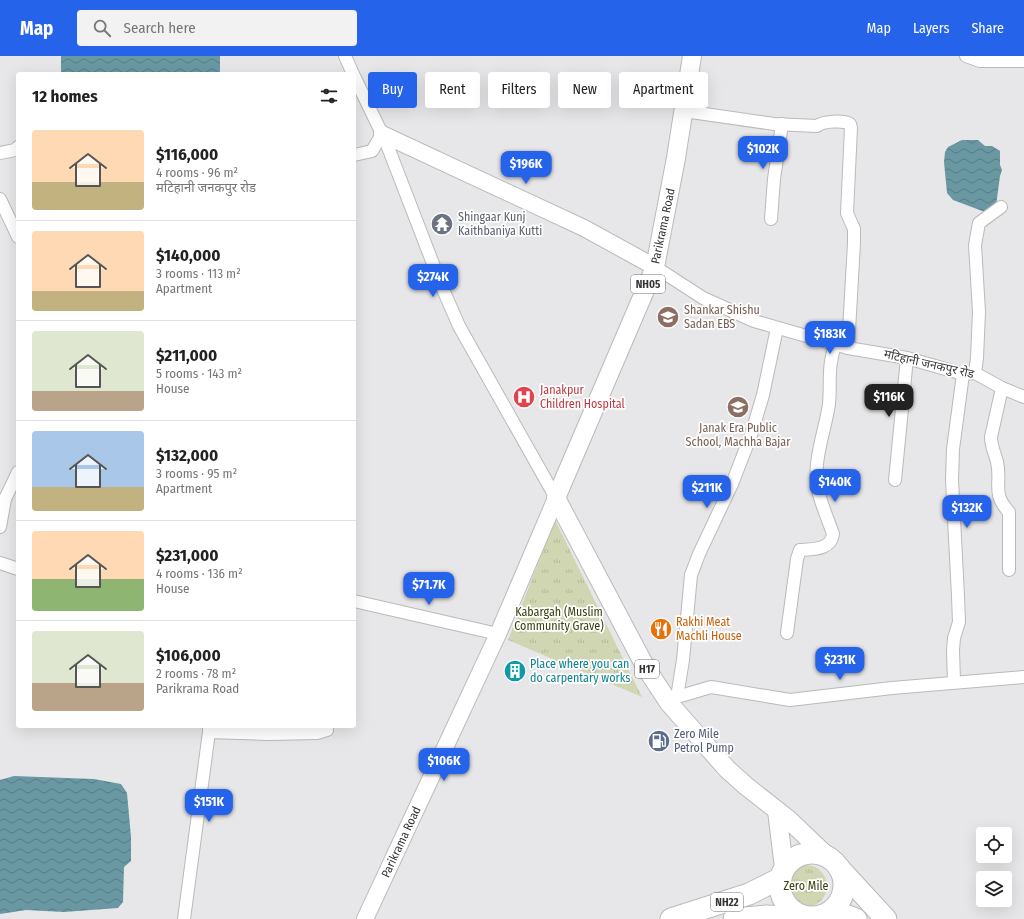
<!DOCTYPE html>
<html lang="en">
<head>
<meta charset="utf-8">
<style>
  :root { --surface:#fff; --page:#f2f2f2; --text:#222; --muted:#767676; --line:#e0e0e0; --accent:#2563eb }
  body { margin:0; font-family:"Fira Sans Condensed","Noto Sans Devanagari",sans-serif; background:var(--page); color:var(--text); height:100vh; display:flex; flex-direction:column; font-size:15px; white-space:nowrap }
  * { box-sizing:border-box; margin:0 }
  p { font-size:13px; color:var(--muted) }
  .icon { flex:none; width:22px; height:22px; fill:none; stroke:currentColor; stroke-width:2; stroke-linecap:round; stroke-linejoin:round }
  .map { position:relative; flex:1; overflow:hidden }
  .panel { position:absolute; left:16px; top:16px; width:340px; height:656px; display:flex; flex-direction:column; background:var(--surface); border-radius:4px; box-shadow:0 4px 16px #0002 }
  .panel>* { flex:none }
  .guide { position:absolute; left:368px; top:16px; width:380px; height:36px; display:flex; gap:8px }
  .fabs { position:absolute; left:976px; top:771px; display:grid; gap:8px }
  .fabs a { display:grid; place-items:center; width:36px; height:36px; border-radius:4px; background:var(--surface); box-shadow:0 4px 16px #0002; font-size:20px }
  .price { position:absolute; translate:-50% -34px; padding:0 9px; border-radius:8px; background:var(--accent); color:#fff; font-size:13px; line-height:26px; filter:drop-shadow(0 1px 2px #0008) }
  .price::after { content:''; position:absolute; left:50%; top:24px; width:12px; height:9px; margin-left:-6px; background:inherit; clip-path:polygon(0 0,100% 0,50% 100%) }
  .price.on { background:#222; color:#fff }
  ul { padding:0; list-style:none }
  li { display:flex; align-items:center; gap:12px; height:100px; padding:0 16px }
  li+li { border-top:1px solid var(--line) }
  li span { display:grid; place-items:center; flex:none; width:112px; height:80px; border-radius:4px; color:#555 }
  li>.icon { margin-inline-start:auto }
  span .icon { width:48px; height:48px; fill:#fffc; stroke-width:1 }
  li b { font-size:17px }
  h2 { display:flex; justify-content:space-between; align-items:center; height:48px; padding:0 16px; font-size:17px }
  .tag { padding:0 14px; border-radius:4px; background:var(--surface); box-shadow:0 4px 16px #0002; font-size:14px; line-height:36px }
  .tag.on { background:var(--accent); color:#fff }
  header { display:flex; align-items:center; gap:24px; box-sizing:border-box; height:56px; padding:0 20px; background:var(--accent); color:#fff }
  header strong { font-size:19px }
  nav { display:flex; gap:22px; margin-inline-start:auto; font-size:14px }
  .search { width:280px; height:36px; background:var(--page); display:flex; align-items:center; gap:10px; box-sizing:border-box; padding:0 14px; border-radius:4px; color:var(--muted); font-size:15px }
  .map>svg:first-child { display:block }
  .park { fill:url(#park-tufts) }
  .water { fill:url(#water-waves) }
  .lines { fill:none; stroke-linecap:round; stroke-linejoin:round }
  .street-casing { stroke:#bababb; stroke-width:14 }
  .secondary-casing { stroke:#bababb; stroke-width:18 }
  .primary-casing { stroke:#bababb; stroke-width:20 }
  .highway-casing { stroke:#bababb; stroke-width:23 }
  .street { stroke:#fff; stroke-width:12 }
  .secondary { stroke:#fff; stroke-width:16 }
  .primary { stroke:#fff; stroke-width:18 }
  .highway { stroke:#fff; stroke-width:21 }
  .labels { text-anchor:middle; stroke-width:3.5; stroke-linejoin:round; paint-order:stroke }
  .shield { fill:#fff; stroke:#717172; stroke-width:1 }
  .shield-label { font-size:11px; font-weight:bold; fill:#343435 }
  .worship-label { font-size:12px; fill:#5b616d; stroke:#fff; text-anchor:start }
  .street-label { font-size:12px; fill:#343435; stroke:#fff }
  .education-label { font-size:12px; fill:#785e54; stroke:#fff; text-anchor:start }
  .health-label { font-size:12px; fill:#be3a42; stroke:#fff; text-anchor:start }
  .park-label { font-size:12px; fill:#393f10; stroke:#fff }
  .food-label { font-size:12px; fill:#c56008; stroke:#fff; text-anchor:start }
  .culture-label { font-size:12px; fill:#0d838f; stroke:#fff; text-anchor:start }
  .service-label { font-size:12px; fill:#4e5e75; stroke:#fff; text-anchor:start }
</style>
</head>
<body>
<header>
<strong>Map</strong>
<div class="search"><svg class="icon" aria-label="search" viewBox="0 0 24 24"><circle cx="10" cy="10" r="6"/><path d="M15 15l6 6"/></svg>Search here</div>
<nav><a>Map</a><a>Layers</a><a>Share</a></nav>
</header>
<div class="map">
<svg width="1024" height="863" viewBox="0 0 1024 863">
  <defs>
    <pattern id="park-tufts" width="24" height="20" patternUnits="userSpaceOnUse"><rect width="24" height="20" fill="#d0d6b1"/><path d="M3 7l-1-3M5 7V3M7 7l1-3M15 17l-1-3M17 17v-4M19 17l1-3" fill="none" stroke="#b3b899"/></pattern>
    <pattern id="water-waves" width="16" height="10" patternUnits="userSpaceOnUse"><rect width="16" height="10" fill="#6998a3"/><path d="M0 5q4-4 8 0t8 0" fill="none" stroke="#577d86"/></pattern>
  </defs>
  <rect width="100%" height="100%" fill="#e7e7e9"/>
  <g class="park">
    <polygon points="555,464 642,641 508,584"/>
    <circle cx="806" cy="830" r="21"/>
  </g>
  <g class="water">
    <rect x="61" y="0" width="159" height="18"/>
    <polygon points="962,84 978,84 985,90 992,90 1000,95 1000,109 1002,114 1000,120 996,150 985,156 953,144 947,137 944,106 945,96 948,91"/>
    <polygon points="14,720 94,723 121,728 127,737 131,781 131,805 124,811 123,846 118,852 64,856 26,854 0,858 0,724"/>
  </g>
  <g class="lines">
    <g class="street-casing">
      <g id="street">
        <polyline points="345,0 353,18"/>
        <polyline points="966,0 980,5 1024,5"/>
        <polyline points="354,20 386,86 442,231 459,270 556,442"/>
        <path d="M684 55 774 68 817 70C823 65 843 64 850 68L851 72 847 157 854 173V187L848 292"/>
        <polyline points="0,97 15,94 18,91"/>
        <polyline points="354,99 372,95 382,78"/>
        <polyline points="0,143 18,181"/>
        <polyline points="771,163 774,123 782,68"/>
        <polyline points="655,211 703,242 754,265 848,292 907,302 963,318 975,317 1002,332 1024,341"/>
        <polyline points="975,317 977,302 979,256 975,189 979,167 1001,151"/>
        <path d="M1002 332 991 381C991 391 995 397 997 406 1002 427 991 437 1009 456V514"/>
        <polyline points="895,424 907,302"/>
        <polyline points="0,471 5,443 18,416"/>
        <polyline points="0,507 18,513"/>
        <polyline points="354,545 498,578"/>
        <path d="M787 577 797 503 800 494C813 493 831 494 833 478 828 463 821 448 818 434 812 406 825 376 829 348 831 328 827 308 836 288"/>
        <polyline points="954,626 953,594 954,582 959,566 958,540 952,424 953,393 963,318"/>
        <polyline points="677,641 683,604 691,519 699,498 732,428 751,379 763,339 777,272"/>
        <polyline points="672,645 677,641 711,631 790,644 892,632 1024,621"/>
        <polyline points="209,676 268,678 317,677 327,674 327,670"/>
        <polyline points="184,863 209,676 209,670"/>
      </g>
    </g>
    <g class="secondary-casing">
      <g id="secondary">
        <polyline points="382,78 584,172 655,211"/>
        <polyline points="365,863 498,578 556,442"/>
      </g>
    </g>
    <g class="primary-casing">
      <g id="primary">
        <polyline points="692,0 676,102 655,211 556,442 646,612 669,647 727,713 746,730 788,763 831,804"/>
        <polyline points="777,755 784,812"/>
      </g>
    </g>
    <g class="highway-casing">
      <g id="highway">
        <circle cx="812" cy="829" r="32"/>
        <polyline points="839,812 886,863"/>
        <polyline points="823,860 848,860 856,863"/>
        <polyline points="671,863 749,838 781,822"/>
        <polyline points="734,863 766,860 805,862"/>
      </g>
    </g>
    <use href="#street" class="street"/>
    <use href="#secondary" class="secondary"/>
    <use href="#primary" class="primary"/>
    <use href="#highway" class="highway"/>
  </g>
  <defs>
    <g id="temple-disc" transform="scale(1.15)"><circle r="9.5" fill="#6b7280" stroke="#fff"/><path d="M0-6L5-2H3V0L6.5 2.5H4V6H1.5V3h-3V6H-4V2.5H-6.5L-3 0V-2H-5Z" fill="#fff"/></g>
    <g id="school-disc" transform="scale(1.15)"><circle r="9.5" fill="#8d6e63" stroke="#fff"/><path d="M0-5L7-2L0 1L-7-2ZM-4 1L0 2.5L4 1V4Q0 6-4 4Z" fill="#fff"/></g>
    <g id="hospital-disc" transform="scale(1.15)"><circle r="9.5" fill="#e0444e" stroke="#fff"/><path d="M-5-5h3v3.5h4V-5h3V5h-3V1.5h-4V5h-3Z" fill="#fff"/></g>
    <g id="restaurant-disc" transform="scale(1.15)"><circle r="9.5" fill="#e8710a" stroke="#fff"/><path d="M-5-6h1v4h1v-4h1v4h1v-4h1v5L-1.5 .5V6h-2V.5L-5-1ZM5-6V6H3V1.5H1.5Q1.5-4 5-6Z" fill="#fff"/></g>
    <g id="building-disc" transform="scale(1.15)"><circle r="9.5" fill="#0f9aa8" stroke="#fff"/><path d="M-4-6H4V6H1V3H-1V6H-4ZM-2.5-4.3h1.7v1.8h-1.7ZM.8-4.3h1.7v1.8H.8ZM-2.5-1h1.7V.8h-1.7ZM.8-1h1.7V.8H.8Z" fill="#fff"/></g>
    <g id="fuel-disc" transform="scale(1.15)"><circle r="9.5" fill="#5c6f8a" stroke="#fff"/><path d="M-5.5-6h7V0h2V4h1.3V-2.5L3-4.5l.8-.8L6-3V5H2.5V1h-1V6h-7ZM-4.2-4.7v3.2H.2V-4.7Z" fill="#fff"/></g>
  </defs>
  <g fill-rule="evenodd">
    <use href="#temple-disc" x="442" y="168"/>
    <use href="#school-disc" x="668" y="261"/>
    <use href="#hospital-disc" x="524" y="341"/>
    <use href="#school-disc" x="738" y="351"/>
    <use href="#restaurant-disc" x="661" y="573"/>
    <use href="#building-disc" x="515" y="615"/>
    <use href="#fuel-disc" x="659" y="685"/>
  </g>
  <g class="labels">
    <g class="shield">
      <rect x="631" y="219" width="34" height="18" rx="3"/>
      <rect x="635" y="604" width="24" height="18" rx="3"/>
      <rect x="711" y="837" width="32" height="18" rx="3"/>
    </g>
    <g class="shield-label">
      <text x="648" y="232">NH05</text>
      <text x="647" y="617">H17</text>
      <text x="727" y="850">NH22</text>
    </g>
    <g class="worship-label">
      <text x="458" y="165">Shingaar Kunj<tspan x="458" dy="14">Kaithbaniya Kutti</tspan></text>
    </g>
    <g class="street-label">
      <text transform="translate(663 170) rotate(-78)" y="4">Parikrama Road</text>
      <text transform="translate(929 308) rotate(13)" y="4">मटिहानी जनकपुर रोड</text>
      <text transform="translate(401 786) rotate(-65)" y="4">Parikrama Road</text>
    </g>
    <g class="education-label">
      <text x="684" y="258">Shankar Shishu<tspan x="684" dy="14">Sadan EBS</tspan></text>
      <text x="738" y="376" text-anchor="middle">Janak Era Public<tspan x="738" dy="14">School, Machha Bajar</tspan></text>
    </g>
    <g class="health-label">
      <text x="540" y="338">Janakpur<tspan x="540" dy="14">Children Hospital</tspan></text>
    </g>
    <g class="park-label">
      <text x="559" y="560">Kabargah (Muslim<tspan x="559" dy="14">Community Grave)</tspan></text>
      <text x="806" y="834">Zero Mile</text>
    </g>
    <g class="food-label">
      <text x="676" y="570">Rakhi Meat<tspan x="676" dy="14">Machli House</tspan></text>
    </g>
    <g class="culture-label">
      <text x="530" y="612">Place where you can<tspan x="530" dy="14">do carpentary works</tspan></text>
    </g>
    <g class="service-label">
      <text x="674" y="682">Zero Mile<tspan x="674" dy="14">Petrol Pump</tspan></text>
    </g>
  </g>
</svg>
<div class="fabs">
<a><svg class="icon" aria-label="locate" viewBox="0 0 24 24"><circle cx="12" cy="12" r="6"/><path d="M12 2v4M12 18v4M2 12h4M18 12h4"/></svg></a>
<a><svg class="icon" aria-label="layers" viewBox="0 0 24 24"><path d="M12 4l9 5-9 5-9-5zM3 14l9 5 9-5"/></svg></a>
</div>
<b class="price" style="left:763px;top:114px">$102K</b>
<b class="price" style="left:526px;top:129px">$196K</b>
<b class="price" style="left:433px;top:242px">$274K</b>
<b class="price" style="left:830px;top:299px">$183K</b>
<b class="price on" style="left:889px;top:362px">$116K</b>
<b class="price" style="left:835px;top:447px">$140K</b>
<b class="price" style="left:707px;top:453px">$211K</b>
<b class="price" style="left:967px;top:473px">$132K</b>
<b class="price" style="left:429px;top:550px">$71.7K</b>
<b class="price" style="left:840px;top:625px">$231K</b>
<b class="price" style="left:444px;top:726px">$106K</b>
<b class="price" style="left:209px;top:767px">$151K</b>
<div class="guide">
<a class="tag on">Buy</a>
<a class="tag">Rent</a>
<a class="tag">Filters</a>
<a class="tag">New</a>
<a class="tag">Apartment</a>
</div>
<section class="panel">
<h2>12 homes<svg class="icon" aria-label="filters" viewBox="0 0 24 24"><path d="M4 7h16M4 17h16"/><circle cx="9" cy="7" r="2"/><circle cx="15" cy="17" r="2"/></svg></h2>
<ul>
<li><span style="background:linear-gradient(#ffd9b3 65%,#c2b280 0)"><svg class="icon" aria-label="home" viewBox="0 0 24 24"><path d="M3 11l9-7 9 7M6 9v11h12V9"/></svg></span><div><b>$116,000</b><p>4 rooms · 96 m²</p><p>मटिहानी जनकपुर रोड</p></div></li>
<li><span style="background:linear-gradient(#ffd9b3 75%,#c2b280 0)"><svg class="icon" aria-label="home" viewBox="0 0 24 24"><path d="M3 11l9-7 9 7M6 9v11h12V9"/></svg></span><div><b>$140,000</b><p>3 rooms · 113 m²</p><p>Apartment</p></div></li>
<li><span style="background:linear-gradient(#dfe7d0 75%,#b9a48a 0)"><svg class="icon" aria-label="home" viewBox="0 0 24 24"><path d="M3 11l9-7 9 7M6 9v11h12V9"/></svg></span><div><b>$211,000</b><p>5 rooms · 143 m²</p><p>House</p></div></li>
<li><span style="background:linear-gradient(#a9c7e8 70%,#c2b280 0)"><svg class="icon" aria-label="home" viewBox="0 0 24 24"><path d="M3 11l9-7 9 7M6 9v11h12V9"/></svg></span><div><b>$132,000</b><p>3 rooms · 95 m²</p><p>Apartment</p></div></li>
<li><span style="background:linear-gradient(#ffd9b3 60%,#8fb573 0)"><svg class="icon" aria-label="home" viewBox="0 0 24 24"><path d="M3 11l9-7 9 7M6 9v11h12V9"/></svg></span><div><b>$231,000</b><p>4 rooms · 136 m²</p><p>House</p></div></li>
<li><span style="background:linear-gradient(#dfe7d0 65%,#b9a48a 0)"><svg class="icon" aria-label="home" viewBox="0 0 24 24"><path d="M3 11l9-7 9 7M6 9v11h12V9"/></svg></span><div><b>$106,000</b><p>2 rooms · 78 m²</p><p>Parikrama Road</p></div></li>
</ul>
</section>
</div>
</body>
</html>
